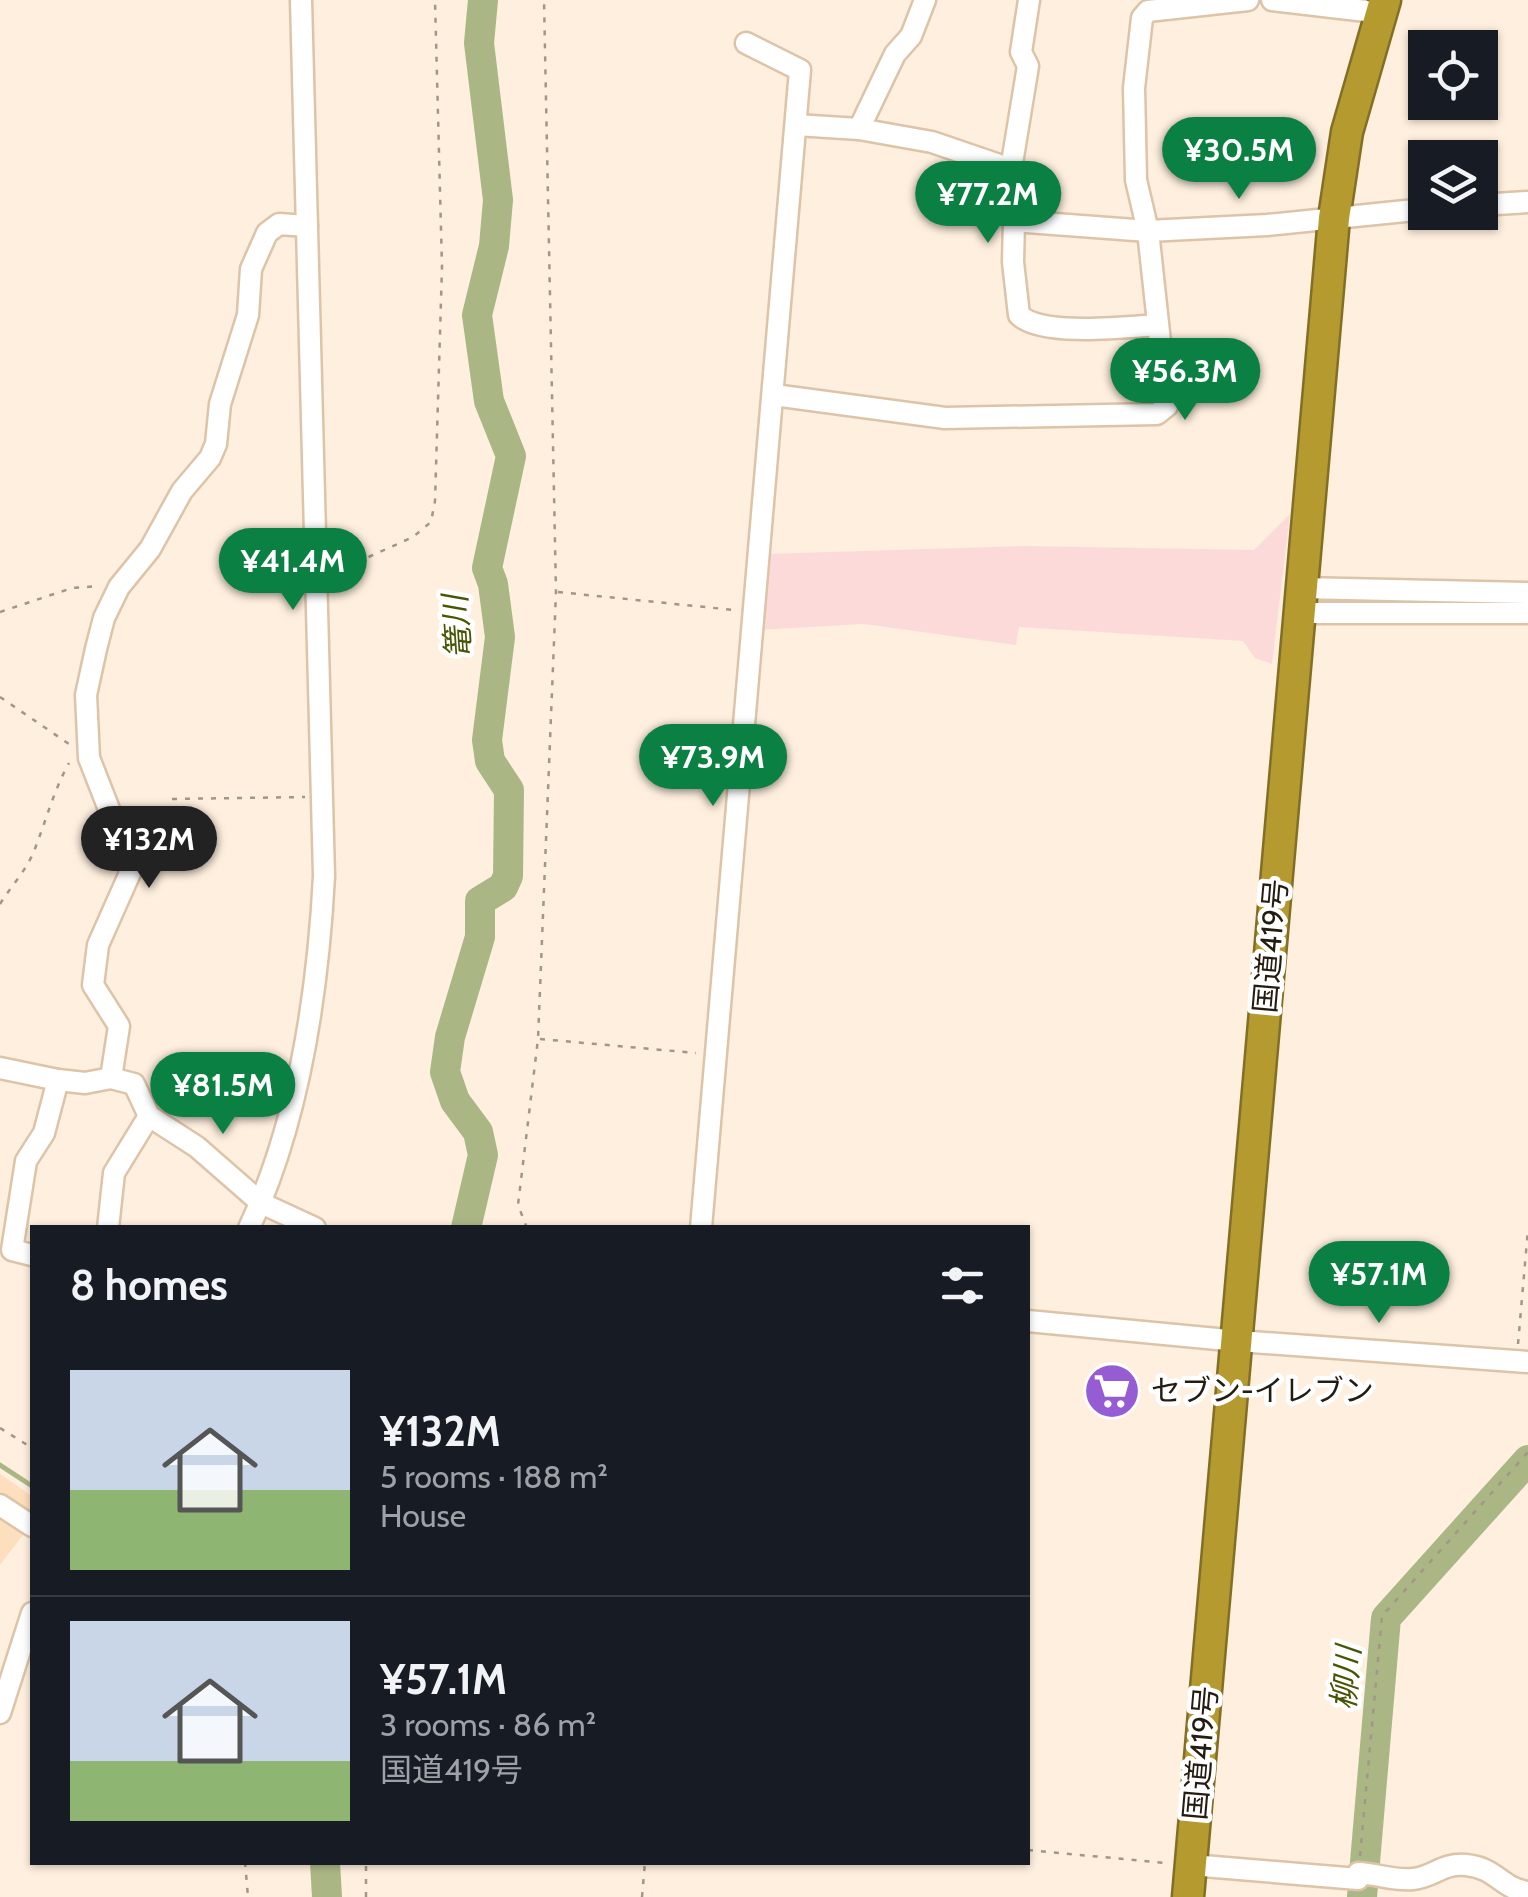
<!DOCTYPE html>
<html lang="en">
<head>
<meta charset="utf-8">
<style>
  :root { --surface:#171b24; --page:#20242c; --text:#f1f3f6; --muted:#9ea1a6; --line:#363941; --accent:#0b8043 }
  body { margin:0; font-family:Cabin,"Noto Sans JP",sans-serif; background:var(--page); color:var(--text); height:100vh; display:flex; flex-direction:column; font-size:38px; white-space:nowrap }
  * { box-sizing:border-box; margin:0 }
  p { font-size:32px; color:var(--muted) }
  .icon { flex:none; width:55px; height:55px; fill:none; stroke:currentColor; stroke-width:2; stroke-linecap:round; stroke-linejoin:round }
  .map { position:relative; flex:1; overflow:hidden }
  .panel { position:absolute; left:30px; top:1225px; width:1000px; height:640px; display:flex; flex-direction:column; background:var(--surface); border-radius:0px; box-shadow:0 2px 8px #0004 }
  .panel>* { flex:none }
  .controls { position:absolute; left:1408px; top:30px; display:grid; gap:20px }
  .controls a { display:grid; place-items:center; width:90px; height:90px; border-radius:0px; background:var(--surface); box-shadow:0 2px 8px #0004; font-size:50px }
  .price { position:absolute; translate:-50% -85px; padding:0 22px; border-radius:35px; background:var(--accent); color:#fff; font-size:32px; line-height:65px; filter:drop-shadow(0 2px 5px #0008) }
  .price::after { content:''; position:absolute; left:50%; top:60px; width:30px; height:22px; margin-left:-15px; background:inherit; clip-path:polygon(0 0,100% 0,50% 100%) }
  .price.current { background:#222; color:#fff }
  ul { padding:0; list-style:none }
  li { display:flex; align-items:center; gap:30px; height:250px; padding:0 40px }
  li+li { border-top:2px solid var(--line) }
  li span { display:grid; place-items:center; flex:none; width:280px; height:200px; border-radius:0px; color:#555 }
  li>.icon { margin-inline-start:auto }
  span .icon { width:120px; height:120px; fill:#fffc; stroke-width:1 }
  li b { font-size:42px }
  h2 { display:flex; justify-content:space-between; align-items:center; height:120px; padding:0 40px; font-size:42px }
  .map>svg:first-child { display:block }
  .built { fill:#fedfbd }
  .green { fill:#fddada }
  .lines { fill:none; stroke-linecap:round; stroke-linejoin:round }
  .stream { stroke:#aab785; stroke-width:5 }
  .river { stroke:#aab785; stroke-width:30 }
  .building { fill:#f2cebf; stroke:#a58476; stroke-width:2.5 }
  .minor-casing { stroke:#ddc4a9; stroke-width:25 }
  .highway-casing { stroke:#826e24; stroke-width:35 }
  .path { stroke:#a29688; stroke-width:2.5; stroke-dasharray:5 8; stroke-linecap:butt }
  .minor { stroke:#fff; stroke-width:20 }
  .highway { stroke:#b59a2f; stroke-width:30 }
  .labels { text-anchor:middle; stroke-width:9; stroke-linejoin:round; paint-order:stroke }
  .street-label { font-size:30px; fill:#241b11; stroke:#fff }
  .poi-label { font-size:30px; fill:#241b11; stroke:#fff; text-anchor:start }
  .water-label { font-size:32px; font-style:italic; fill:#485503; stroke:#fff }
</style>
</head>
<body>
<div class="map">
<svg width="1528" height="1897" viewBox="0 0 1528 1897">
  <rect width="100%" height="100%" fill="#feefde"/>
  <polygon class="built" points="0,1474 32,1496 32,1523 0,1565"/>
  <polygon class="green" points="1290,514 1272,664 1255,658 1243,641 1019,627 1016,645 864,624 759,630 766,554 1023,546 1254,550"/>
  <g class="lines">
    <polyline class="stream" points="0,1465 32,1486"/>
    <g class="river">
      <polyline points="466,1228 483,1155 478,1132 455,1101 445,1072 450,1037 480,937 480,901 503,887 508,876 509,790 490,761 487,740 500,637 493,584 487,568 511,456 489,401 477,315 494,246 498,200 479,43 483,0"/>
      <polyline points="325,1862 327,1897"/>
      <polyline points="1362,1897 1386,1618 1528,1460"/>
    </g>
  </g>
  <polygon class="building" points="1103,1366 1124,1368 1120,1416 1099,1414"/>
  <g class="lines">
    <g class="minor-casing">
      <g id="minor">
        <path d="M1029 0 1021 52 1028 66 1011 169 1010 206 1014 221 1013 262 1019 315C1042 337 1127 327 1158 325"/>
        <polyline points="1272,0 1366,11 1379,15"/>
        <polyline points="796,125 859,129 895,54 911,36 925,0"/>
        <polyline points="859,129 932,142 1011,169"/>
        <polyline points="1480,205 1528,202"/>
        <polyline points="1014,221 1148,231 1267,225 1425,209"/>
        <polyline points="774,395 945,418 1157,414 1167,406 1148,231 1136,180 1134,88 1142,18 1148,11 1248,0"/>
        <polyline points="1301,588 1528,593"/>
        <polyline points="1298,613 1528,613"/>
        <polyline points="0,1068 58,1080 85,1083 111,1078 134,1084 149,1116 197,1147 261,1203 315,1228"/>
        <polyline points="111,1078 119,1026 93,985 98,945 130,873 123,845 89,758 86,695 96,649 104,618 119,587 150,549 182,491 210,458 216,444 220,404 248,315 251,269 267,233 279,224 307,226"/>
        <polyline points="108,1228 114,1173 149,1116"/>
        <path d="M249 1228C299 1122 318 991 324 876L301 0"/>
        <polyline points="701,1228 800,70 746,43"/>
        <polyline points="32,1255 12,1250 26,1161 44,1133 58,1080"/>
        <polyline points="1028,1321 1238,1341 1528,1362"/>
        <polyline points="0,1505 32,1526"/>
        <polyline points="0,1713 32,1613"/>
        <path d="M1191 1865 1358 1879V1873C1377 1874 1395 1881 1413 1879 1434 1877 1441 1863 1466 1865 1497 1868 1500 1888 1528 1892"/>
      </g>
    </g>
    <g class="highway-casing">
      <polyline id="highway" points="1188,1897 1334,218 1347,132 1385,0"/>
    </g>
    <g class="path">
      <polyline points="333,573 413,537 431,522 435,501 442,267 435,0"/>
      <polyline points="558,592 734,610"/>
      <polyline points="0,612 72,588 100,586"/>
      <polyline points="0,697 69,744"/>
      <polyline points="172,799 305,797"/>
      <path d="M0 904C11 886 26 871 34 851 46 821 53 792 69 763"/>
      <polyline points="540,1039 696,1053"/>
      <polyline points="527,1228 518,1205 538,1039 556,592 544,0"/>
      <polyline points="1518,1344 1528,1229"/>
      <polyline points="0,1428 32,1448"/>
      <polyline points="1028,1850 1165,1863"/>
      <polyline points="1360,1856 1382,1616 1528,1452"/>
      <polyline points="245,1862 248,1897"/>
      <polyline points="366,1897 366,1862"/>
      <polyline points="642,1897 645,1862"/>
    </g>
    <use href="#minor" class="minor"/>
    <use href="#highway" class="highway"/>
  </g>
  <defs>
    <g id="supermarket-disc" transform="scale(2.875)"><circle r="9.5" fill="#955cd4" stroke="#fff"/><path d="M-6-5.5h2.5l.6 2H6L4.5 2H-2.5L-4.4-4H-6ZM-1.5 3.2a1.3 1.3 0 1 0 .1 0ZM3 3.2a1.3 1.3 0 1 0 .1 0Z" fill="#fff"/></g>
  </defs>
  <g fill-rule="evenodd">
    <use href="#supermarket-disc" x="1112" y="1391"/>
  </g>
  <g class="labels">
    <g class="street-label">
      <text transform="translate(1271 946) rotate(-85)" y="10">国道419号</text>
      <text transform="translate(1201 1753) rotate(-85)" y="10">国道419号</text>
    </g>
    <g class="poi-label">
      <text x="1151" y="1401">セブン-イレブン</text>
    </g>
    <g class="water-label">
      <text transform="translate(457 627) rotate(-94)" y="11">篭川</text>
      <text transform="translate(1346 1678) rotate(-85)" y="11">柳川</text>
    </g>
  </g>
</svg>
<div class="controls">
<a><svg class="icon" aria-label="locate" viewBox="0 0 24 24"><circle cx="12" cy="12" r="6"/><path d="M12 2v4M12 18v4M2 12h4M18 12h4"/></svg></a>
<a><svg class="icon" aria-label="layers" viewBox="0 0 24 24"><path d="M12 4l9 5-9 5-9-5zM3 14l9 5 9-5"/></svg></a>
</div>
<b class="price" style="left:1239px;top:202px">¥30.5M</b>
<b class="price" style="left:988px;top:246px">¥77.2M</b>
<b class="price" style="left:1185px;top:423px">¥56.3M</b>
<b class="price" style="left:293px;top:613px">¥41.4M</b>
<b class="price" style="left:713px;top:809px">¥73.9M</b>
<b class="price current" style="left:149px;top:891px">¥132M</b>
<b class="price" style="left:223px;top:1137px">¥81.5M</b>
<b class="price" style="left:1379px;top:1326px">¥57.1M</b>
<section class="panel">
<h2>8 homes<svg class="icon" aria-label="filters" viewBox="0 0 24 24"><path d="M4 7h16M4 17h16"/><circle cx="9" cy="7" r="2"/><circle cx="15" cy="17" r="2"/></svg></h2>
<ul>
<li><span style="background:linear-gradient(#c9d6e8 60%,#8fb573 0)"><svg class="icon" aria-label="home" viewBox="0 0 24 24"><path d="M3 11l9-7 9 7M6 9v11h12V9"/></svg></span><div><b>¥132M</b><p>5 rooms · 188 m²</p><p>House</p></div></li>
<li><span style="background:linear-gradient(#c9d6e8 70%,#8fb573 0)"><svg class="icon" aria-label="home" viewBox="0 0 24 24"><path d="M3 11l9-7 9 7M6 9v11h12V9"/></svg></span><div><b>¥57.1M</b><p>3 rooms · 86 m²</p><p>国道419号</p></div></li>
</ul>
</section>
</div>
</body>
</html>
